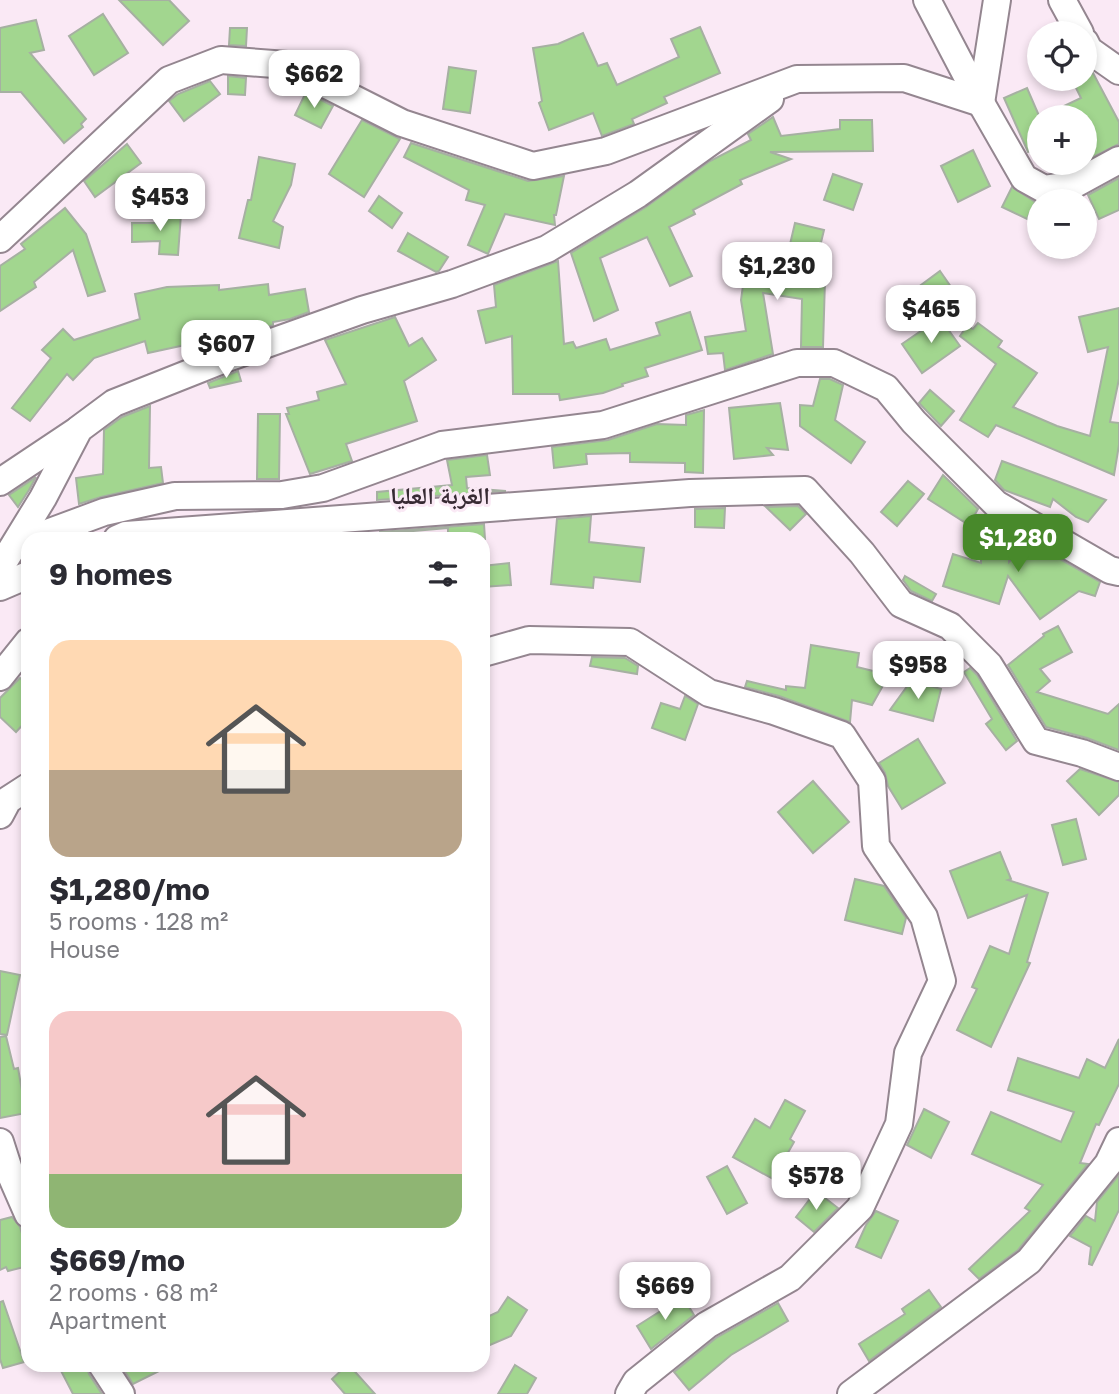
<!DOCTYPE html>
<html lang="en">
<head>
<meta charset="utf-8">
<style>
  :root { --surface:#fff; --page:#f2f2f3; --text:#2b2b33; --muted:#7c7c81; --accent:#48892b }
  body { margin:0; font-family:"Golos Text","Noto Naskh Arabic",sans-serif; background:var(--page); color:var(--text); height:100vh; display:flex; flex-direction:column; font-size:26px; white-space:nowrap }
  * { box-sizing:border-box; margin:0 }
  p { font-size:23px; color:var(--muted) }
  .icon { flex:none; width:38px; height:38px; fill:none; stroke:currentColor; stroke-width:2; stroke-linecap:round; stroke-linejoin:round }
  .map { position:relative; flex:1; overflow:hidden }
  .panel { position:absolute; left:21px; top:532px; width:469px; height:840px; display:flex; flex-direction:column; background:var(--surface); border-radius:21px; box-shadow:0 4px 10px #0003 }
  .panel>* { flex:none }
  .fabs { position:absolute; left:1027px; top:21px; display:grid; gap:14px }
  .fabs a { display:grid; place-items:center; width:70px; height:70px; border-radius:50%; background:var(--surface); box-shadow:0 4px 10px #0003; font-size:35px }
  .price { position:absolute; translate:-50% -60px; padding:0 16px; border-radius:14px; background:#fff; color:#222; font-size:23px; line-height:46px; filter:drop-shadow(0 2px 4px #0008) }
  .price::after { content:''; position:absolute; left:50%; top:42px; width:21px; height:16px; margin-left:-10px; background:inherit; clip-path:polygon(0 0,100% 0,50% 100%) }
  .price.on { background:var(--accent); color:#fff }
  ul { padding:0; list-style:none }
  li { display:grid; align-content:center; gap:14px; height:371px; padding:0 28px }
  li span { display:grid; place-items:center; height:217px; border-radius:21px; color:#555 }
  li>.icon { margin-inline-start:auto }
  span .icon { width:126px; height:126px; fill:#fffc; stroke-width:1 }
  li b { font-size:30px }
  h2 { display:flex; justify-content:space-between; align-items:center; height:84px; padding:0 28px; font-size:30px }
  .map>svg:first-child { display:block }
  .building { fill:#a2d68f; stroke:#a6b0a2; stroke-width:2 }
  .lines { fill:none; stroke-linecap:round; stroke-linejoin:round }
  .minor-casing { stroke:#948690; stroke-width:30 }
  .minor { stroke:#fff; stroke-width:26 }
  .labels { text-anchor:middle; stroke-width:6; stroke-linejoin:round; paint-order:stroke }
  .district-label { font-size:24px; font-weight:bold; fill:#372a33; stroke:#fae9f5 }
</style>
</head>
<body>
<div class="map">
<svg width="1119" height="1394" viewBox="0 0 1119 1394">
  <rect width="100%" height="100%" fill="#fae9f5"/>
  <g class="building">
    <polygon points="119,0 169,0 189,21 163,45"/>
    <polygon points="103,14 128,53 94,75 69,36"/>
    <polygon points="36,20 44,50 30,53 86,119 81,124 83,127 64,143 21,92 0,92 0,28"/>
    <polygon points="700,27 720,73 664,97 667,103 632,119 634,124 602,136 593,113 549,130 539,103 542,101 533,48 558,44 583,33 598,66 607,63 617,85 679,57 671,39"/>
    <polygon points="230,28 247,28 246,46 229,45"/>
    <polygon points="449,67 476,71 470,113 443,109"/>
    <polygon points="1093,73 1119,122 1119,144 1085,161 1085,117 1041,117 1081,98 1074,84"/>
    <polygon points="228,76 246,78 245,95 228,94"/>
    <polygon points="210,81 220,94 184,121 169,101 178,94"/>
    <polygon points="1027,88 1040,118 1040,147 1028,152 1004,98"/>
    <polygon points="306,92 333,106 321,128 295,115"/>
    <polygon points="773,117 781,136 840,129 840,120 872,120 873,151 770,152 791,159 740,180 742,184 693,210 695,214 669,227 692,276 670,286 647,237 600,258 618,310 594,321 571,253 646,207 710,161 751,140 748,134"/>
    <polygon points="362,120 400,139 364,197 329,174"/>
    <polygon points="411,143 528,181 564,176 556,215 554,215 555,225 505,214 488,254 468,245 485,205 466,200 469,190 404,157"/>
    <polygon points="127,144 141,163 95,197 84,181"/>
    <polygon points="973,150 990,186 958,202 941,166"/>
    <polygon points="259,157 295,164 291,185 273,221 283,227 279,248 239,238 248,200 251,200"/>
    <polygon points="833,174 862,184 853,210 824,200"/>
    <polygon points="1119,178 1119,210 1099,219 1088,195"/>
    <polygon points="1012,187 1035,202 1027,219 1002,207"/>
    <polygon points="379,196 402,213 392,228 369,211"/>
    <polygon points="65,208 86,234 105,291 88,296 73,250 34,282 36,287 0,311 0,266 25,249 21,244"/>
    <polygon points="162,213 181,214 178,255 159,254 160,241 132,242 132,223 161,223"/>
    <polygon points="795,223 824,230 812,280 825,280 823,347 801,347 802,299 763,293 773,354 725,370 723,353 708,354 705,337 746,331 741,300 746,264 784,270"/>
    <polygon points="408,233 448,257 439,271 436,272 398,251"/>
    <polygon points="558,261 564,344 573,342 576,348 606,339 610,350 660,335 656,323 690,312 702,350 645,368 648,376 622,384 623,386 603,393 560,400 559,394 513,394 512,336 486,343 478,311 496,307 494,285"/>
    <polygon points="940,271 956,294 934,311 917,288"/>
    <polygon points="268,284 269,295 305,289 309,312 290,319 273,322 273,325 268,327 229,332 231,340 201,351 199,342 148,353 145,341 94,358 73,380 67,374 30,421 12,408 51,358 42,350 63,329 74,340 140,319 135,294 167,287 219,285 219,290"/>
    <polygon points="1119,308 1119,379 1110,422 1119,423 1119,445 1114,475 996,425 988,437 960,420 996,364 960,336 967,326 973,329 978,323 1002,341 998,347 1037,373 1013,407 1057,426 1090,436 1108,347 1088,352 1079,317"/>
    <polygon points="395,317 409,346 422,338 436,360 404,381 417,421 346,444 352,461 310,474 286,414 289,414 287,408 319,400 317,392 346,384 325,340"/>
    <polygon points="940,318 960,346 922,373 902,344"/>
    <polygon points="238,371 241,381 210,388 208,383"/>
    <polygon points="820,379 830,379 843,385 835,420 865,442 851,463 800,426 800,405 813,406"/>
    <polygon points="930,390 954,411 941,426 919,403"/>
    <polygon points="780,403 788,450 767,448 773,455 734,459 729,408"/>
    <polygon points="150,406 149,468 161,467 163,483 101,497 79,504 76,478 103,474 104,430 122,417"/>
    <polygon points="704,410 703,473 685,472 685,463 630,462 630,453 586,454 587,464 554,468 552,447 608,440 657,424 686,425 686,415"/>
    <polygon points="258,414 280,414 279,479 257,479"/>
    <polygon points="487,455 490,475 466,477 467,488 506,491 377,500 377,492 452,485 447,460"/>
    <polygon points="1002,461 1059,482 1106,500 1088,522 1076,517 1053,499 1050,507 1004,490 995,480"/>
    <polygon points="943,475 978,509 969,525 928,499"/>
    <polygon points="36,477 29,490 18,507 9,495"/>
    <polygon points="908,481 924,494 897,526 881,512"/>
    <polygon points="798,506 806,514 790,530 766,507"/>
    <polygon points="725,508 724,528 695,527 695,509"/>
    <polygon points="591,516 589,542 644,548 640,582 594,577 593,588 551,584 557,519"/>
    <polygon points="484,524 485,539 448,539 448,528 380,534 380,532"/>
    <polygon points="981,527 1004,527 1009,530 1009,562 1028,541 1100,582 1095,596 1079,591 1040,619 1008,576 999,604 943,586 953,554 981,563"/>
    <polygon points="509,563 511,585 483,587 483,566"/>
    <polygon points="905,576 936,594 932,601 911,591 903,580"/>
    <polygon points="1058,626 1072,652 1040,669 1050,681 1037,692 1108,714 1119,704 1119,750 1087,738 1046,727 1008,665 1044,636 1043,634"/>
    <polygon points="811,645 859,653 857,667 889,675 872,705 852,700 850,722 779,696 745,687 747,681 786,690 786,686 805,688"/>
    <polygon points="592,657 625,658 638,666 637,674 590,666"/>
    <polygon points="970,668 977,675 1017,741 1006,750 986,724 992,719 964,672"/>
    <polygon points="20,678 28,686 28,719 16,732 0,717 0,698"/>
    <polygon points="911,681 941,689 933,721 890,710"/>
    <polygon points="685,696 698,704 685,740 652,728 661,703 680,709"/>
    <polygon points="918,739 945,783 902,809 888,786 885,773 879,763"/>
    <polygon points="1080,769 1119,782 1119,795 1099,815 1067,781"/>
    <polygon points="813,781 849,822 813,853 778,812"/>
    <polygon points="1076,819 1086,859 1063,865 1052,825"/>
    <polygon points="1000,852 1011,879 1008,880 1048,893 1027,962 1030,963 991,1047 957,1030 977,989 972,987 990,946 1009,954 1027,895 968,918 950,871"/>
    <polygon points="855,879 884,886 906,918 902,934 845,920"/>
    <polygon points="0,971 20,975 7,1035 0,1034"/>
    <polygon points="6,1036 14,1069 18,1068 26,1113 0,1118 0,1037"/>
    <polygon points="1119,1039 1119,1084 1099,1125 1096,1124 1080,1163 1088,1164 1018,1250 979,1279 969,1269 1030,1211 1025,1208 1043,1185 972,1154 991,1112 1061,1142 1074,1112 1008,1090 1018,1058 1079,1078 1087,1059 1105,1068"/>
    <polygon points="785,1100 805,1111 790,1139 794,1142 773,1179 733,1157 755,1119 770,1128"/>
    <polygon points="924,1109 949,1122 931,1158 907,1145"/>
    <polygon points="727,1166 747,1203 727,1214 707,1177"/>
    <polygon points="1119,1175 1119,1210 1092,1265 1089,1264 1091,1247 1070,1236 1086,1216 1095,1221 1097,1202"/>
    <polygon points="816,1191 838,1208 814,1232 796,1217"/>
    <polygon points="876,1211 898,1221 881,1258 856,1247 866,1225"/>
    <polygon points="12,1217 20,1227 28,1254 28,1266 8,1271 6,1267 0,1270 0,1220"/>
    <polygon points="929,1290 941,1307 869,1361 859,1344 905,1314 902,1309"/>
    <polygon points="508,1297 527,1310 511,1336 483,1348 483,1319 498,1312"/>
    <polygon points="683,1297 694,1315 651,1349 637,1326"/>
    <polygon points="3,1301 24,1362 3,1368 0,1359 0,1302"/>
    <polygon points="778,1303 788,1321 731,1355 689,1390 674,1372 716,1338"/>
    <polygon points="58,1365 86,1365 89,1374 102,1394 73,1394"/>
    <polygon points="121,1365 171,1365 133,1384"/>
    <polygon points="347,1365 349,1365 375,1394 345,1394 332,1379"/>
    <polygon points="515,1365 536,1378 527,1394 498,1394"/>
  </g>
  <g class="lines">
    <g class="minor-casing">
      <g id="minor">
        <polyline points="927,0 981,103 1024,178 1044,189 1073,185 1119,160"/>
        <polyline points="1062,0 1080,33"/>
        <polyline points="1085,42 1089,50 1119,71"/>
        <polyline points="0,239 169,80 221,60 287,65 402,123 533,166 606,151 797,79 904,78 981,103 997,0"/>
        <polyline points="0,482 78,430"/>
        <polyline points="31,539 104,512 175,496 282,495 323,488 442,445 603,425 797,363 834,363 886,388 914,422 996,504 1110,570 1119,572"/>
        <polyline points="117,539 126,535 690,493 805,490 862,553 901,604 950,626 989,665 1036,741 1082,753 1119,767"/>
        <polyline points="0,568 43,498 79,429 114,403 230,357 362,310 452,284 547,249 638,194 770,99"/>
        <polyline points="0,587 28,575"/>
        <polyline points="483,653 529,640 630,642 709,693 774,711 842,735 872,781 876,846 924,917 942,981 908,1053 899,1124 860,1208 790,1278 707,1325 636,1382 629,1394"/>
        <polyline points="0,677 28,642"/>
        <polyline points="0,815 8,800 28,787"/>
        <polyline points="0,1142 10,1173 28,1214"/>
        <polyline points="102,1365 121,1394"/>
        <polyline points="851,1394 1029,1261 1108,1164 1119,1141"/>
      </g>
    </g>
    <use href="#minor" class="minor"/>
  </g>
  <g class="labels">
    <g class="district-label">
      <text x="440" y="504">الغربة العليا</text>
    </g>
  </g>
</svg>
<div class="fabs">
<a><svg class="icon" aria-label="locate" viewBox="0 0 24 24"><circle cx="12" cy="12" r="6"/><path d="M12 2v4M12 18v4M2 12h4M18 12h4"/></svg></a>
<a>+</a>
<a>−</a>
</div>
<b class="price" style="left:314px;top:110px">$662</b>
<b class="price" style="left:160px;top:233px">$453</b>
<b class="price" style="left:777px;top:302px">$1,230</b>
<b class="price" style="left:931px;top:345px">$465</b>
<b class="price" style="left:226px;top:380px">$607</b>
<b class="price on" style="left:1018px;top:574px">$1,280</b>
<b class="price" style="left:918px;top:701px">$958</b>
<b class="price" style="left:816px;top:1212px">$578</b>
<b class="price" style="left:665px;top:1322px">$669</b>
<section class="panel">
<h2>9 homes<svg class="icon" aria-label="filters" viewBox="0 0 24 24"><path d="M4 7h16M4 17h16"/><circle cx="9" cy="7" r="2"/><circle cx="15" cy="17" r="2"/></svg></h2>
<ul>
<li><span style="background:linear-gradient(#ffd9b3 60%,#b9a48a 0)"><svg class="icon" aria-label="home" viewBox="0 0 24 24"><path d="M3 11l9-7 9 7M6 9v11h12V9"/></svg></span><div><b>$1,280/mo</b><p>5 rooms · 128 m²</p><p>House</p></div></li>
<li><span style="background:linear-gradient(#f6c9c9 75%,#8fb573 0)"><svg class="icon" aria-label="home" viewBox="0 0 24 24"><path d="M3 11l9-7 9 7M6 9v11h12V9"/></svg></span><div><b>$669/mo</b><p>2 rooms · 68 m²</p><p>Apartment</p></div></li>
</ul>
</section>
</div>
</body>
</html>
